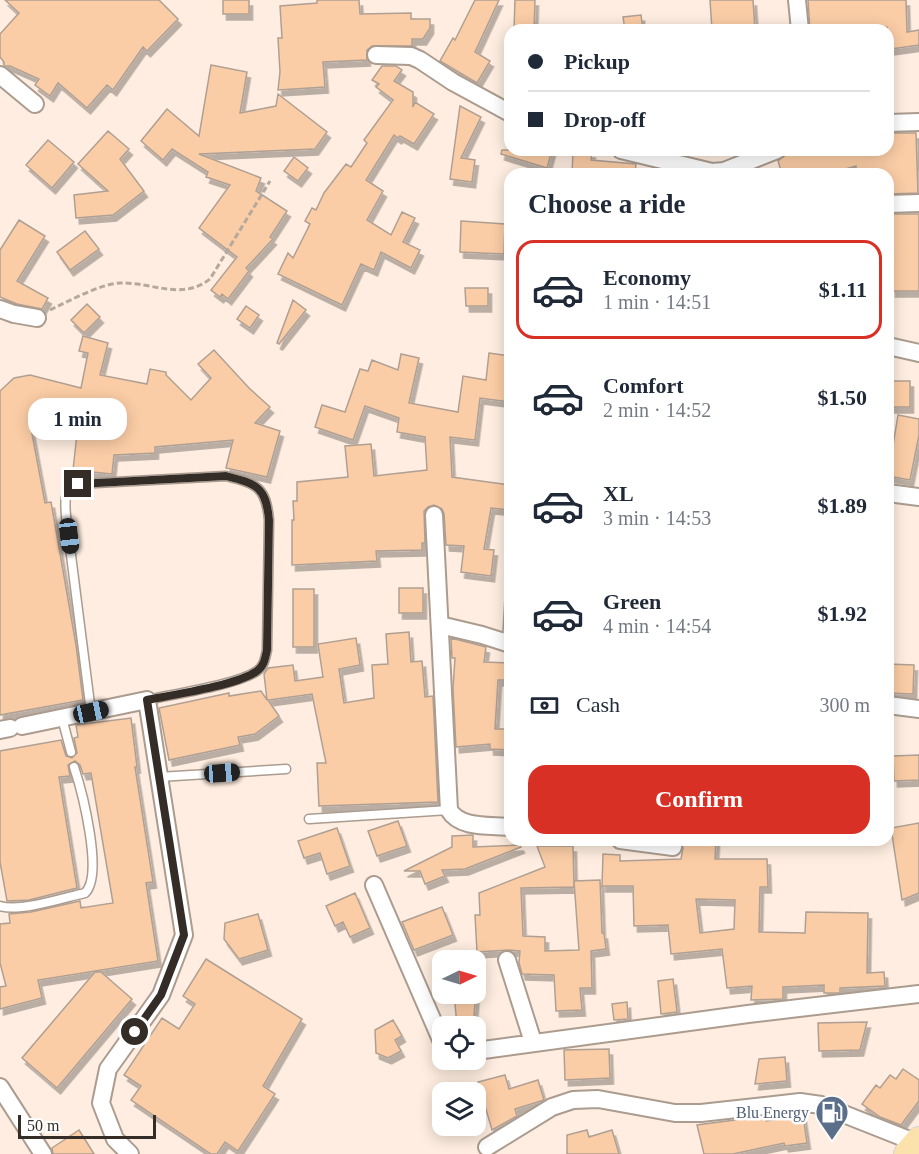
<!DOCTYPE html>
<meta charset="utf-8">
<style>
body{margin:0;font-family:Georgia,serif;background:#f6f6f7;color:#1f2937;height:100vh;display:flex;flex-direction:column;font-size:22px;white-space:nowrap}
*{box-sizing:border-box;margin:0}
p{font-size:20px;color:#747a83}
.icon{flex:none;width:33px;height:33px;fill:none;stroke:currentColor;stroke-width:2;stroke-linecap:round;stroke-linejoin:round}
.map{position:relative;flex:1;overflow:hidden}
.side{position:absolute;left:504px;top:168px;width:390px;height:678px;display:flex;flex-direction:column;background:#fff;border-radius:18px;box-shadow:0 3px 15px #0003}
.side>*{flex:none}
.hud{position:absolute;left:504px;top:24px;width:390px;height:132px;border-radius:18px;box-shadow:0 3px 15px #0003;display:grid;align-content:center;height:132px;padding:0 24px;background:#fff}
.needle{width:39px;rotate:85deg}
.tools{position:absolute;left:432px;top:950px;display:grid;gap:12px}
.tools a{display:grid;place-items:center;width:54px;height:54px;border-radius:12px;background:#fff;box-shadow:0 3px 15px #0003;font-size:30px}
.scale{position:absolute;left:18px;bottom:15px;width:138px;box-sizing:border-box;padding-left:6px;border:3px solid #332c27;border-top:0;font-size:16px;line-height:21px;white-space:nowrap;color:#332c27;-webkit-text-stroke:4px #fefefe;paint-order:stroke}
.end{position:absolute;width:27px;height:27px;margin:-14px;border:8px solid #332c27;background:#fff;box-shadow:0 0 0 3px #fff}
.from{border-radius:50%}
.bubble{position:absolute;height:42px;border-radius:18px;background:#fff;box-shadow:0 3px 15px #0003;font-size:20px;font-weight:800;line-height:42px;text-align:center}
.car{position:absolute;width:18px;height:36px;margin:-18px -9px;border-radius:8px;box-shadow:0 0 4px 2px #0007;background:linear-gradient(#222 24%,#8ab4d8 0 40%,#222 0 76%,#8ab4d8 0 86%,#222 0)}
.hud b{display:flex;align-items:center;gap:21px;height:57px;font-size:22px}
.hud b+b{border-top:2px solid #e0e1e3}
.hud i{width:15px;height:15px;background:#1f2937}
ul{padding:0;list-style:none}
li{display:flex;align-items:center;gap:18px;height:99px;margin:0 12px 9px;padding:0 12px;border:3px solid transparent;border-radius:18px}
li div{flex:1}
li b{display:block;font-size:22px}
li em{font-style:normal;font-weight:800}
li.current{border-color:#d93025}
li>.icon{width:54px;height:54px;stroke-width:1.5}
h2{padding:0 24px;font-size:27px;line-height:72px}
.pay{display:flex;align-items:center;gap:15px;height:66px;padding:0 24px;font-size:22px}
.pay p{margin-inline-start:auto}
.primary-button{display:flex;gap:12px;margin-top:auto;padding:12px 24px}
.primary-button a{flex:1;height:69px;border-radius:18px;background:#d93025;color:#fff;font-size:24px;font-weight:800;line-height:69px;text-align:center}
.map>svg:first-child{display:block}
.building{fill:#fbcda6;stroke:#b0a093;stroke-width:1.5;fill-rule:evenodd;filter:url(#shadow)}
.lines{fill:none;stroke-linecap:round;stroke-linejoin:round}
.service-casing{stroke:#ab9c8f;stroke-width:11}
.minor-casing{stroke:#ab9c8f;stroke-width:20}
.primary-casing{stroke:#d6d5d4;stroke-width:28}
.path{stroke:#b5a89d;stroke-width:3;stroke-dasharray:6 3;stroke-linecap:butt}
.service{stroke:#fff;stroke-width:8}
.minor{stroke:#fff;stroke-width:16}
.primary{stroke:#fbe2ad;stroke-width:26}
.route{stroke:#332c27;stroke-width:8}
.labels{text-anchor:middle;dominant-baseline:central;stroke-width:5;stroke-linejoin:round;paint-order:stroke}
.service-label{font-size:16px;fill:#4e5e75;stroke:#fefefe;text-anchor:end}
</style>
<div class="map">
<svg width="919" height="1154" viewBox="0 0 919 1154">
<defs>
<filter id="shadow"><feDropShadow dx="3.5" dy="6" stdDeviation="0" flood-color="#0004"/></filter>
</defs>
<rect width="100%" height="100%" fill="#feede0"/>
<!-- building -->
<path class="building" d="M5 0H159L178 19 147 51 143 47 113 90 107 85 87 108 58 83 50 96 35 85 39 79 10 66H4V62L0 57V34L19 13Z
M223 0H249V14H223Z
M317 0H359L360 14 411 13V19H430V28L423 39H412V46H372L367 50V60L323 62 325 87 278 90 280 72 278 38H282L280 6 317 3Z
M475 0H499L475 52 490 61 477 83 440 61 453 38 455 40Z
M515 0H535L534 30H514Z
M710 0H753L755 30H712Z
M808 0H906L907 32 919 30V45L891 49 887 27 862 30H810Z
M641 15 643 30H625L623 17Z
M211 65 247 72 240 113 276 106 278 94 327 132 315 149 199 154 261 178 256 191 287 211 270 237 273 239 246 268 249 271 228 299 222 294 220 297 211 290 237 257 199 228 230 185 206 177 208 172 172 149 163 160 141 141 167 109 199 136Z
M382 66H396L402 70 394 81 413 92V107L415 102 434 114 414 144 400 136 398 138 394 135 366 180 383 191 367 220 391 235 402 212 415 218 403 242 420 250 411 268 381 252 374 270 361 264 342 305 278 274 288 253 293 258 310 224 305 221 312 208 316 210 324 193 346 164 351 167 367 143 364 140 393 100 376 87 379 84 372 80Z
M460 106 481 117 461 158 475 160 472 182 450 179Z
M108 131 129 149 120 159 144 191 113 215 76 218 74 195 108 191 78 164Z
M888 133H916L918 193 888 194V174H856V166L827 174H782L778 161 787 154 800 150H888Z
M48 140 74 162 52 188 26 165Z
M502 150H552L547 168 501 154Z
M573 151 592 152 591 160 636 164 635 174H572Z
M294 157 308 168 298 181 284 171Z
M888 214H919V291H892L891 256H888Z
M19 220 45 236 17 281 48 298 42 309 17 304 0 297V250Z
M461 221 505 224 504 254 460 252Z
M85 231 99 249 70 270 57 252Z
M465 288H488V306H466Z
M293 300 306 310 279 344 277 343Z
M87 304 100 317 84 333 71 320Z
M246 306 259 315 250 328 237 319Z
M83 336 108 343 100 375 147 384 150 369 166 372V375L191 400 211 378 198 364 214 350 249 388 270 407 255 423 280 431 267 477 226 468 233 440 155 447V453L114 455 112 474 73 470 78 425 29 418 45 503 51 502 76 645 83 700 0 715V391L14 378 30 375 81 388 88 353 79 351Z
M489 353 510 356V402L480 398 475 440 450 437 452 477 510 485V510L491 508 484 549 494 550 491 576 461 572 464 546 446 545 444 514 442 509 434 505 428 507 424 511 425 543H422V550L376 551 377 561 292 565V520H294L293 501H297V482L348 477 345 446 371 444 374 476 427 470 425 437 397 432 399 418 365 406 353 440 315 427 322 405 345 412 360 369 368 371 372 360 398 370 401 354 419 358 409 403 458 412 463 376 486 380Z
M888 381H910V407H888Z
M898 415 919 419V435L910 480 888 476Z
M399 588H423V613H399Z
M293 589H314V647H293Z
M409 632 411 662 422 661 425 697 433 696 438 802 319 806 317 763H326L312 694 268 700 279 716 255 734 238 737 240 745 169 760 159 708 229 693V696L261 691 267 700 264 674 268 668 293 665 295 681 323 677 318 644 356 638 360 665 339 669 344 703 374 698 372 665 388 664 386 634Z
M451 638 486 647 484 662 510 663V680H498L495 729H510V750L490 749V744L456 747 453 689 455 658H452Z
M888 664 914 665 913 694 888 693Z
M131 718 137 767H135L153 882 146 883 158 961 38 980 42 998 0 1009V987L6 986 0 963V924L10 923 9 914 31 912 80 901 81 908 113 903 91 773 83 774 80 765 75 761 68 765 70 776 59 777 77 888 29 900 7 901 0 862V751L61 740 66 756 72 758 77 753 74 738 78 737 76 725Z
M919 755V780L894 781 893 756Z
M398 821 407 846 377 856 368 831Z
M919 823V893L902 900 891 828Z
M337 828 350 866 327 874 320 853 304 858 298 841Z
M473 835V847L520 845 521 847 465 869 442 870 445 876 425 884 420 871H404L452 847V836Z
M681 840H716L715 859H767L768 887H760L759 932 805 933 806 912 868 913 867 973 884 972 885 986 840 988V993H824V985L783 987V999L751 1000 752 986 727 988 722 949 671 954 668 925 634 926 633 886H602L603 854 620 855V861L681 859 683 848ZM696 899 735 900 734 929 700 933Z
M537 846H573L574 887 521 888 523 936 545 937V951L579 950 574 881 600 880 602 933H604L606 949 591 951 592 988H580L582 1010 556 1011 554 975 522 974 519 963 520 951 509 950 477 952 475 915H480L479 893 545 867Z
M355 893 370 928 350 937 343 922 335 926 326 906Z
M442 907 453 935 414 950 402 922Z
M258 914 268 950 239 959 224 939 225 923Z
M206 959 302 1019 263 1086 275 1094 238 1151 225 1142 217 1154H211L131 1100 141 1086 124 1075 162 1018 179 1029 195 1004 183 996Z
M95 972H101L132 999 57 1088 22 1058Z
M673 979 677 1012 661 1014 658 981Z
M454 993H476L474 1015 477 1026H457Z
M627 1002 628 1019 614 1020 612 1004Z
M393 1020 402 1036 395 1040 401 1051 388 1058 376 1053 375 1030Z
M867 1022 860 1050 819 1051 818 1023Z
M609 1049 610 1078 565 1080 564 1050Z
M785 1057 787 1081 755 1084 759 1059Z
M903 1069 919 1080V1101L901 1125 880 1117 862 1104 876 1085 880 1088 890 1075 896 1079Z
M505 1075 509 1089 538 1080 544 1100 515 1109 517 1116 492 1130 478 1082Z
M765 1116 766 1121 803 1116 807 1143 785 1146 784 1143 733 1154H704L697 1125Z
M79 1130 94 1154H53L52 1148Z
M587 1130 589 1137 612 1130 619 1154H567V1135Z"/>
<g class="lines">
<defs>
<path id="service" d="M507 644 510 592
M91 712 66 516C65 500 63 493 78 484L226 476C257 484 266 487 269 520L267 650C265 659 264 666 257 671 237 685 173 694 147 700
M62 718 71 752
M159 777 286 769
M309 819 449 810
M0 906C21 912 63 898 85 893 104 875 82 791 74 767"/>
<path id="minor" d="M797 0 800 30
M376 55 411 56 420 60 453 82 510 113
M0 75 35 104
M888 123 919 122
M621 150 712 172 724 171 777 150
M888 204 919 203
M0 309 14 314 37 318
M888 346 919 353
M888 493 919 497
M434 515 449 810C460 829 490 825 510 827
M440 625 482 635 510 644
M888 705 919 709
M22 726 147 700 184 935 161 995 108 1069 101 1103 115 1139 130 1154
M0 730 10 728
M620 840 673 847
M374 885 442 1042
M507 960 533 1042
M476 1051 748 1014 919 994
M0 1087 43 1154
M487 1147 552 1107 573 1100 598 1099 675 1113H701L800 1102 821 1105 917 1143"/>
<path id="primary" d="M907 1154 919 1140"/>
</defs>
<!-- service casing -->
<use href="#service" class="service-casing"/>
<!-- minor casing -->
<use href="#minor" class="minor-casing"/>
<!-- primary casing -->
<use href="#primary" class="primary-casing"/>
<!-- path -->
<path class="path" d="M50 310C69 301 100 284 120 283 152 282 182 301 210 279L270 181"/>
<!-- service -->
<use href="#service" class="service"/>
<!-- minor -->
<use href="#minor" class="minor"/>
<!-- primary -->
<use href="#primary" class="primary"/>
</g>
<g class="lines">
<!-- route -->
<path class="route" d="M78 484 226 476C257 484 266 487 269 520L267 650C265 659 264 666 257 671 238 685 173 695 147 700L184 935 161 995 135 1032"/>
</g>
<!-- icons -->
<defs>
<symbol id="fuel-pin" viewBox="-11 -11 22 30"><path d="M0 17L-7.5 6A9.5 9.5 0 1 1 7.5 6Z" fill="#5c6f8a" stroke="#fefefe"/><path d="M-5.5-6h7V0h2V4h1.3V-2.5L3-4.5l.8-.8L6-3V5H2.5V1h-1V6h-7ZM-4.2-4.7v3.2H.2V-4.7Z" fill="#fff"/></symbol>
</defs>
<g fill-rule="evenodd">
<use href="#fuel-pin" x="813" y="1093" width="38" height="52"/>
</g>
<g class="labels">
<!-- service labels -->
<g class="service-label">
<text x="809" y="1112">Blu Energy</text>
</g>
</g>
</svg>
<div class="tools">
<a><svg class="needle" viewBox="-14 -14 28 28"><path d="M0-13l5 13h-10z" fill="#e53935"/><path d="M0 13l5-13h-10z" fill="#747a83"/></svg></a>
<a><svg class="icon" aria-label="locate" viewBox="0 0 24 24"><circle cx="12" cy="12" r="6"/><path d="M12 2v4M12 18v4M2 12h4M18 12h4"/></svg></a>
<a><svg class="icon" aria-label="layers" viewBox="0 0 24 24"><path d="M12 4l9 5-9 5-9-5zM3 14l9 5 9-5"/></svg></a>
</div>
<div class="scale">50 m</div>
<i class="end from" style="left:135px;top:1032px"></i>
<i class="end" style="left:78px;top:484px"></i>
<div class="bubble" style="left:28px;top:398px;width:99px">1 min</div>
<i class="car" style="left:69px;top:536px;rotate:173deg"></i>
<i class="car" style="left:91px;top:712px;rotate:78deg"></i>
<i class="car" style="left:222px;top:773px;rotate:86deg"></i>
<div class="hud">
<b><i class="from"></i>Pickup</b>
<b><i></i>Drop-off</b>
</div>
<section class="side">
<h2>Choose a ride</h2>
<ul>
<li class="current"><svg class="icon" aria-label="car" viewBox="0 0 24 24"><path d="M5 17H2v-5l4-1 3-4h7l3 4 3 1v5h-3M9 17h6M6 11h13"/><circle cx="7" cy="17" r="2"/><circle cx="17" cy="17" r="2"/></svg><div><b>Economy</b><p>1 min · 14:51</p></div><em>$1.11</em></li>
<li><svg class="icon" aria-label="car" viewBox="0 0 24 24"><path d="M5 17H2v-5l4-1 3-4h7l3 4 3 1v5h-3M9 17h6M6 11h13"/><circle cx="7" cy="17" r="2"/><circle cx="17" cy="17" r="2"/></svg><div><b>Comfort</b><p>2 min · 14:52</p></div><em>$1.50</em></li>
<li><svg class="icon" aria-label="car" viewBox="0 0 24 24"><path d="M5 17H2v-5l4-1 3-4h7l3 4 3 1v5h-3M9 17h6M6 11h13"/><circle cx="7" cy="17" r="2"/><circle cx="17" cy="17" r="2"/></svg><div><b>XL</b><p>3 min · 14:53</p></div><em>$1.89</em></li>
<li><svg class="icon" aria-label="car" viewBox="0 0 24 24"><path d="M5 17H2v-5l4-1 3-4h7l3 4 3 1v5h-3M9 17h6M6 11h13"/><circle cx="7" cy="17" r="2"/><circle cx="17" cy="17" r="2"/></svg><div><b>Green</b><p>4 min · 14:54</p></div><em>$1.92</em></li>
</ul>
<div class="pay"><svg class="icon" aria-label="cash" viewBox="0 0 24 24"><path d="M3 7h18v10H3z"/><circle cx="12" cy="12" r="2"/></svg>Cash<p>300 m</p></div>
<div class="primary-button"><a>Confirm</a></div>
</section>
</div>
